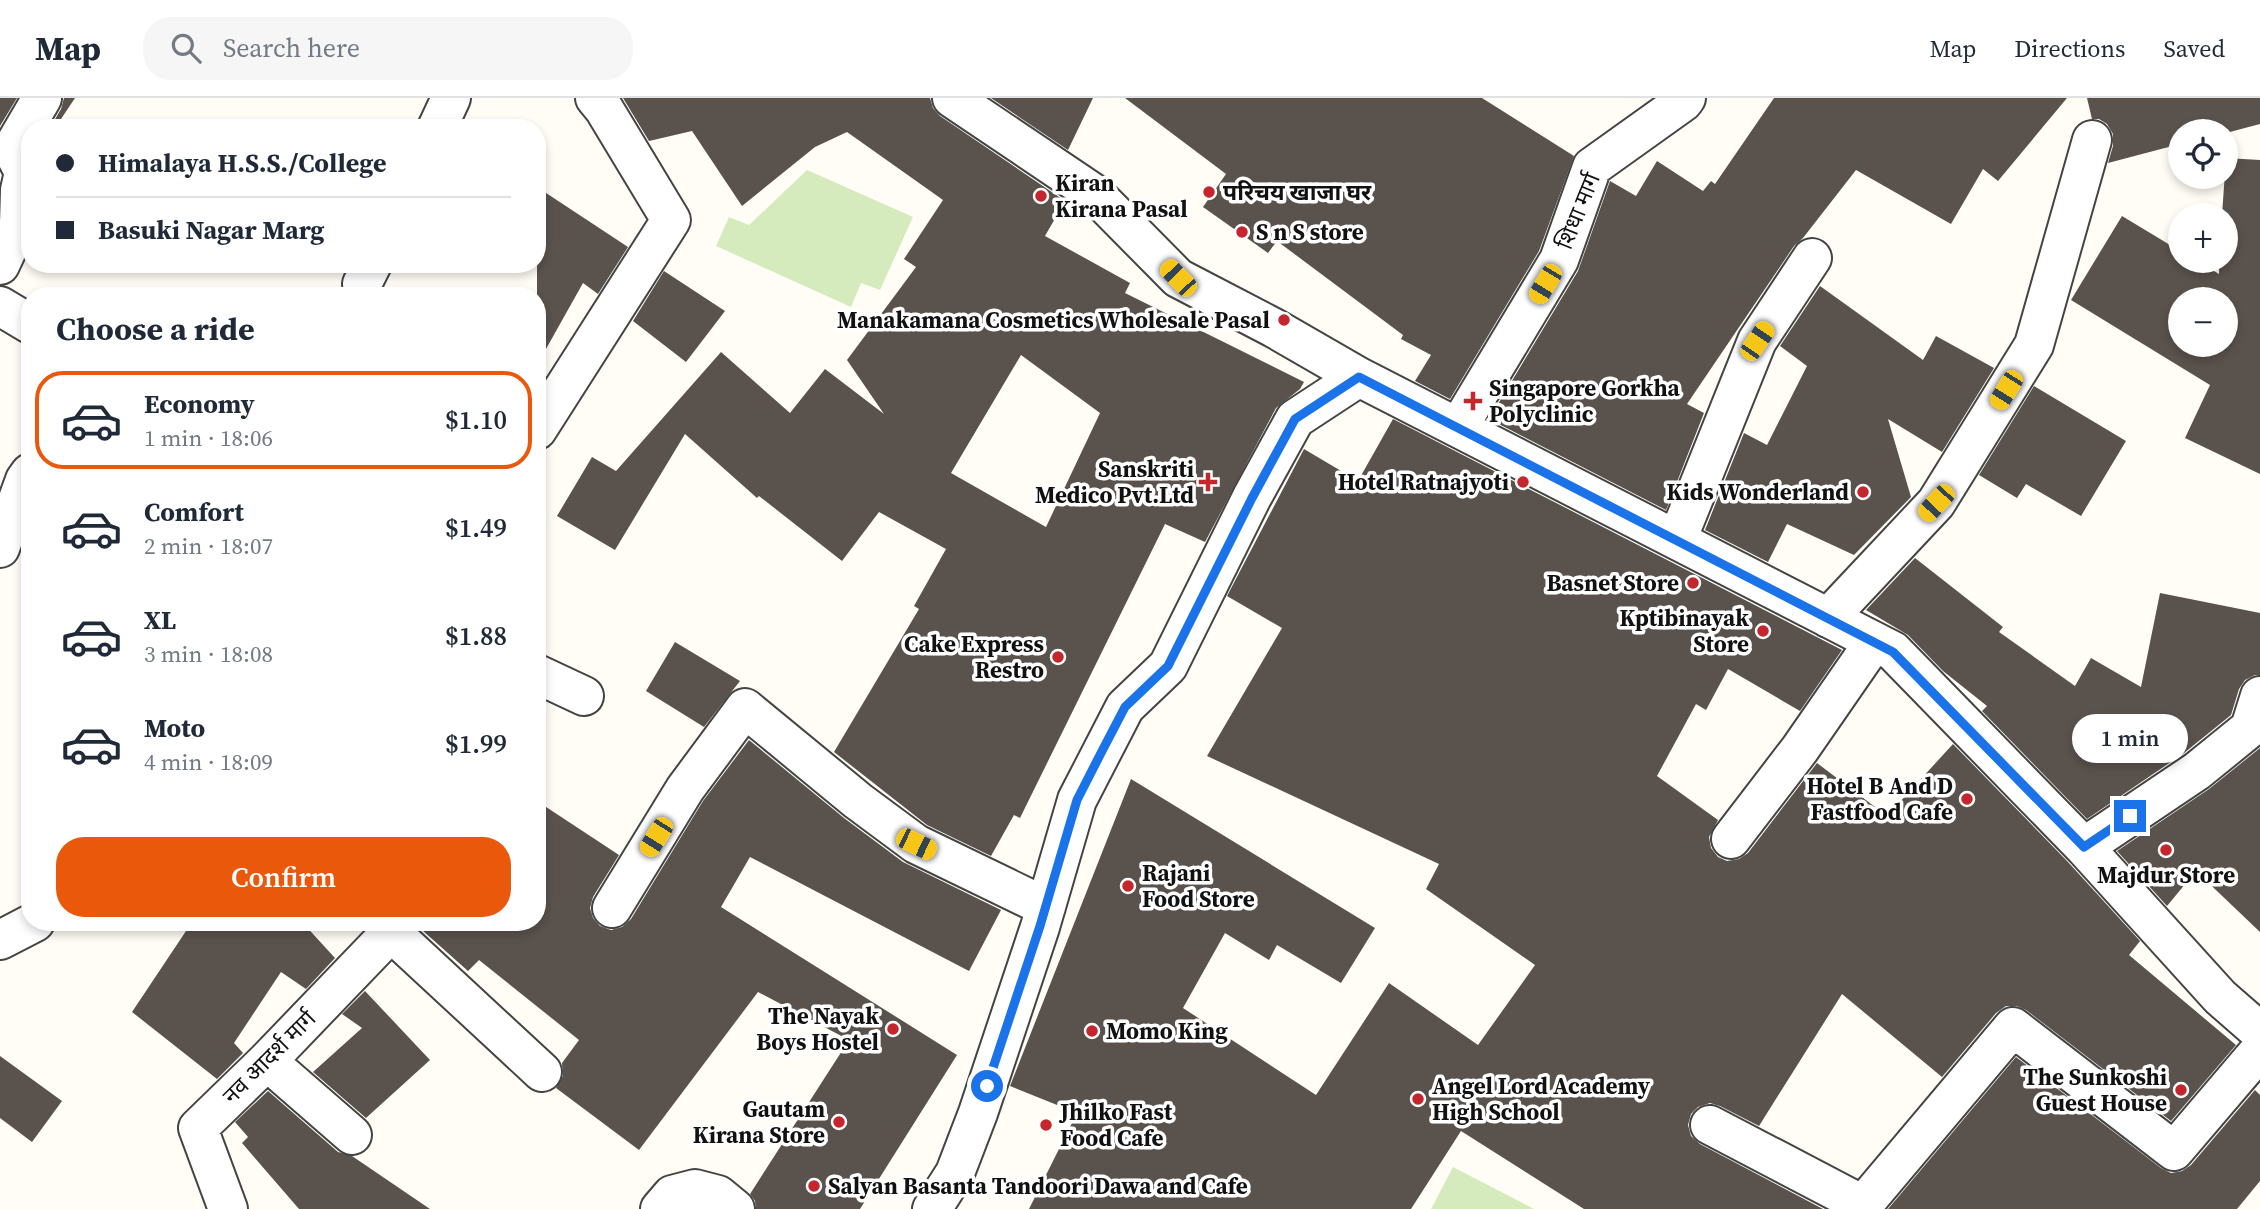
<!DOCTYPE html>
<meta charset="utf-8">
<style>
body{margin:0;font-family:"Source Serif 4","Noto Sans Devanagari",serif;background:#f6f6f7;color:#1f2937;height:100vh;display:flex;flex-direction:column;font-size:26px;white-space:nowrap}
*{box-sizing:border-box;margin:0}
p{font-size:23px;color:#747a83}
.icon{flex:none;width:38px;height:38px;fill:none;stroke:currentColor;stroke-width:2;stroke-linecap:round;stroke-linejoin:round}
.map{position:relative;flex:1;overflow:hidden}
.drawer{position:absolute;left:21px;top:189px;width:525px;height:644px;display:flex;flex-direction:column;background:#fff;border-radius:28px;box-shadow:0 4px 10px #0003}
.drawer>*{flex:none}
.hud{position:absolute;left:21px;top:21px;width:525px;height:154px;border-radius:28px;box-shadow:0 4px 10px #0003;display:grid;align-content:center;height:154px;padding:0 35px;background:#fff}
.fabs{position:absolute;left:2168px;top:21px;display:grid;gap:14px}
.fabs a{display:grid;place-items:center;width:70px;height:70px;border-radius:50%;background:#fff;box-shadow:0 4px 10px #0003;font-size:35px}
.end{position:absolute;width:32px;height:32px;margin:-16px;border:9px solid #1a73e8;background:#fff;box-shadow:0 0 0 4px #fff}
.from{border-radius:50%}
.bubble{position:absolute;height:49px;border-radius:24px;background:#fff;box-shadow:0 4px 10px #0003;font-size:23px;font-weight:600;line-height:49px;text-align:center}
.car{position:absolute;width:21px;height:42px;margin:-21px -10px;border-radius:9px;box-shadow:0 0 5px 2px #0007;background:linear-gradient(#f5c518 24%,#345 0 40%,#f5c518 0 76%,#345 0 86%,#f5c518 0)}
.hud b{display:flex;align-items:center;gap:24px;height:66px;font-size:26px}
.hud b+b{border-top:2px solid #e0e1e3}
.hud i{width:18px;height:18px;background:#1f2937}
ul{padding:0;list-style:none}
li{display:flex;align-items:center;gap:21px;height:98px;margin:0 14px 10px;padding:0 21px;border:4px solid transparent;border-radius:28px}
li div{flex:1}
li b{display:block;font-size:26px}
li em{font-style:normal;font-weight:600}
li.current{border-color:#ea580c}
li>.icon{width:63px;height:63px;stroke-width:1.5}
h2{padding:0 35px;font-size:32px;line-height:84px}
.action{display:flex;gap:14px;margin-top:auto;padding:14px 35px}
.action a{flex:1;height:80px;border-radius:28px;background:#ea580c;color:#fff;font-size:28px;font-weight:600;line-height:80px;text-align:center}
header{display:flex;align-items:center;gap:42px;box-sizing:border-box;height:98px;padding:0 35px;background:#fff;border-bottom:2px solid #e0e1e3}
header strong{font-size:33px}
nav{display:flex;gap:38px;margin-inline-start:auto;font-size:24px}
.search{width:490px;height:63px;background:#f6f6f7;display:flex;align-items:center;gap:18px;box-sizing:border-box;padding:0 24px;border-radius:28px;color:#747a83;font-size:26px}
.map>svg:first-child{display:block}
.green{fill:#d5ebbd}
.building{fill:#5a524d;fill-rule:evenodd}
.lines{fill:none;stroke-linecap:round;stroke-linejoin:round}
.minor-casing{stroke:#444;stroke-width:42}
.minor{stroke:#fff;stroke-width:38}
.route{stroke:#1a73e8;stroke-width:9}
.poi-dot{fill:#c4262e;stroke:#fff;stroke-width:2.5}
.labels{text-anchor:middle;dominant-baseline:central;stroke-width:7;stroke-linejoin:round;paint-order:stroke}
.poi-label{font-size:23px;font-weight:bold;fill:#111;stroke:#fff;text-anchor:end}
.street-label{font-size:23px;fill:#111;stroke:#fff}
</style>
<header>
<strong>Map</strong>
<div class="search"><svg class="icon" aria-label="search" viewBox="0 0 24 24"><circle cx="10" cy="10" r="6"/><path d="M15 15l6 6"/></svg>Search here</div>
<nav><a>Map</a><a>Directions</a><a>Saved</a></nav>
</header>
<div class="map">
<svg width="2260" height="1111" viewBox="0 0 2260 1111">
<rect width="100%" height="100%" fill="#fffdf5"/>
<!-- green -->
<path class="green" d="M807 72 913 119 880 192 861 185 851 209 716 148 729 119 749 127Z
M1453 1069 1534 1111H1431Z"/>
<!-- building -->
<path class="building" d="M0 0H17L0 28Z
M64 0H75L55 30H50L61 11Z
M623 0H930L933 10 940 18 1065 103 1045 138 1130 185 1125 195 1304 284 1300 291 1276 310 1205 444 1165 426 1020 720 1014 717 991 758 927 727 834 654 919 511 914 508 946 451 879 414 842 463 759 398 757 400 685 336 615 452 557 418 592 359 616 373 721 254 790 315 825 271 884 316 847 262 916 169 904 161 943 102 847 34 815 49 742 108 692 33 649 43ZM1021 257 1100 315 1046 429 951 375Z
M991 0H1093L1068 52Z
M1125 0H1482L1574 58 1539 153 1450 301 1415 283 1431 257 1401 241 1403 237 1277 143 1268 155 1203 109 1226 76Z
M1774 0H2067L1998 83 1983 71 1951 126 1856 72 1803 140 1794 148 1687 306 1704 315 1666 412 1489 321 1578 173 1610 83 1636 98 1657 63 1703 93 1711 83 1715 86Z
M2087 0H2260V26L2226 35 2180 33V46L2108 65 2113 48V36L2107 26 2099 21H2092Z
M2226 60 2260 62V376L2185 340 2210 287 2071 202 2122 118 2180 153V163H2197L2219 176V163H2226V117H2222ZM2180 201H2226V247H2180Z
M537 89 628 149 598 196 583 185 537 267Z
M664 173 725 213 686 264 633 223Z
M1820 188 1923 262 1936 238 1994 270 1942 354 1888 321 1911 399 1854 457 1787 426 1768 464 1705 432 1744 335 1767 347 1807 268 1780 248Z
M2034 288 2126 343 2081 418 2026 386 2017 400 1979 377Z
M1393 321 1842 552 1800 613 1728 571 1706 612 1696 606 1657 678 1718 722 1709 739 1711 750 1718 759 1727 763 1739 761 1748 755 1817 665 1887 718 1953 646 2068 764 2140 843 2129 857 2236 947 2171 1023 2026 912 2017 908H2006L1996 915 1942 979 1842 896 1759 1028 1720 1008 1710 1005 1698 1009 1691 1016 1688 1027 1691 1038 1700 1046 1823 1111H1584L1461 1033 1411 1111H1029L1077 1015 1010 988 1131 681 1375 830 1341 885 1277 847 1269 862 1225 835 1183 910 1316 997 1389 885 1478 947 1535 867 1426 791 1439 766 1207 658 1282 530 1227 498 1304 351 1358 383Z
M1915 460 2003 529 1999 534 2075 588 2091 560 2141 589 2160 495 2260 515V577H2255L2245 582 2239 591 2231 617 2184 655 2087 721 1982 613 1987 608 1943 573 1908 537 1866 512Z
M675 544 740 583 704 629 646 593Z
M749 642 844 720 903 764 1001 812 969 873 750 759 721 809 957 957 860 1111H756L755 1103 750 1096 849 942 758 894 639 1052 556 990 563 978 562 965 579 942 479 862 468 873 413 824H537V703L619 757 593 799 590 810 593 820 600 828 611 832 622 829 631 821 703 703Z
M2260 650V834L2196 773 2167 808 2117 753 2209 691Z
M192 824H302L335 860 306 891 281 874 234 945 243 955 217 981 132 914Z
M365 893 430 962 366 1020 313 974 362 930 342 916Z
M0 958 62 1003 32 1044 0 1020Z
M2016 959 2161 1070 2171 1075 2182 1073 2191 1067 2255 992 2260 997V1083L2237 1111H1888Z
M268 993 338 1054 352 1058 430 1111H299L242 1045 248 1039 235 1024Z"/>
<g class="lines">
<defs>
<path id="minor" d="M952 0 1096 97 1178 180 1274 230 1359 279 1893 553 2084 749 2220 899 2260 934
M437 30 451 0
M0 167 19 126 20 92 24 74 12 51 42 0
M362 186 372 166
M0 208 30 226
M1459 328 1559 162 1592 69 1683 4 1686 0
M537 332 671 122 604 11 595 0
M1677 442 1757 243 1812 160
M0 450 25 382 30 375
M1828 520 1936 405 2034 247 2092 42
M537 576 584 598
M1731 741 1800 651 1874 544
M2084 749 2197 673 2250 630 2260 598
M612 810 685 691 745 610 858 703 916 746 1046 809
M391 834 542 974
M0 842 35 824
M267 963 352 1037
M1710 1027 1863 1107 2013 929 2174 1053 2260 952
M228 1111 198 1030 267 963 391 834 383 824
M660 1111 672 1097 695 1091 718 1097 735 1111
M932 1111 955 1075 978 1015 1040 829 1077 702 1125 609 1168 568 1252 399 1295 321 1359 279"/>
</defs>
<!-- minor casing -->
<use href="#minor" class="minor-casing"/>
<!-- minor -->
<use href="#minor" class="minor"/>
</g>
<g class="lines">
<!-- route -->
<path class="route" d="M987 988 1040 828 1077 702 1101 655 1125 609 1168 568 1252 400 1295 321 1359 279 1893 554 2084 749 2130 718"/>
</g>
<!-- markers -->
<g class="poi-dot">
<circle cx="1209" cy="94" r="7"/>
<circle cx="1041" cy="98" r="7"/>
<circle cx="1242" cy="134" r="7"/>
<circle cx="1284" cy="222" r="7"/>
<path d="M1469.5 292.5h7v7h7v7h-7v7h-7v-7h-7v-7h7z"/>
<path d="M1204.5 373.5h7v7h7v7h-7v7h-7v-7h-7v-7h7z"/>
<circle cx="1523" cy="384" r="7"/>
<circle cx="1863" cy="394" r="7"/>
<circle cx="1693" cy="485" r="7"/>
<circle cx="1763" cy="533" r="7"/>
<circle cx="1058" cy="559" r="7"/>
<circle cx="1967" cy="701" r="7"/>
<circle cx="2166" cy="752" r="7"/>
<circle cx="1128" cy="788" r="7"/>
<circle cx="893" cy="931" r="7"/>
<circle cx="1092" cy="933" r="7"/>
<circle cx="2181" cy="992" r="7"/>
<circle cx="1418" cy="1001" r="7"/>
<circle cx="839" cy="1024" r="7"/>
<circle cx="1046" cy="1027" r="7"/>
<circle cx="814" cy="1088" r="7"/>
</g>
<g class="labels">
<!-- poi labels -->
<g class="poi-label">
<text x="1055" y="85" text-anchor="start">Kiran<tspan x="1055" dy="26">Kirana Pasal</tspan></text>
<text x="1223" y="94" text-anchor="start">परिचय खाजा घर</text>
<text x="1256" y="134" text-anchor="start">S n S store</text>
<text x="1270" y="222">Manakamana Cosmetics Wholesale Pasal</text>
<text x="1489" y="290" text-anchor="start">Singapore Gorkha<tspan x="1489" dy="26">Polyclinic</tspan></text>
<text x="1194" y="371">Sanskriti<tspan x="1194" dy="26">Medico Pvt.Ltd</tspan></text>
<text x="1509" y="384">Hotel Ratnajyoti</text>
<text x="1849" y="394">Kids Wonderland</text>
<text x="1679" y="485">Basnet Store</text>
<text x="1749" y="520">Kptibinayak<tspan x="1749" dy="26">Store</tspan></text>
<text x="1044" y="546">Cake Express<tspan x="1044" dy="26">Restro</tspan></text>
<text x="1953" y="688">Hotel B And D<tspan x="1953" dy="26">Fastfood Cafe</tspan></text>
<text x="1142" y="775" text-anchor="start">Rajani<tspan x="1142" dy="26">Food Store</tspan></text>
<text x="2166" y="777" text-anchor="middle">Majdur Store</text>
<text x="879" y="918">The Nayak<tspan x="879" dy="26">Boys Hostel</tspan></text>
<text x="1106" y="933" text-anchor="start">Momo King</text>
<text x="2167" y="979">The Sunkoshi<tspan x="2167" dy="26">Guest House</tspan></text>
<text x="1432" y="988" text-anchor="start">Angel Lord Academy<tspan x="1432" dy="26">High School</tspan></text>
<text x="825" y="1011">Gautam<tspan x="825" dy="26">Kirana Store</tspan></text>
<text x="1060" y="1014" text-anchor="start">Jhilko Fast<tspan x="1060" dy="26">Food Cafe</tspan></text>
<text x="828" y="1088" text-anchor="start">Salyan Basanta Tandoori Dawa and Cafe</text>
</g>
<!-- street labels -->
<g class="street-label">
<text transform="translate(1578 113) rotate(-68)">शिधा मार्ग</text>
<text transform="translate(269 959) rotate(-45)">नव आदर्श मार्ग</text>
</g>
</g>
</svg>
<div class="fabs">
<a><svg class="icon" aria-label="locate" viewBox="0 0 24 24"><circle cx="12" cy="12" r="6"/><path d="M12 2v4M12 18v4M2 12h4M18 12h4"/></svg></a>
<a>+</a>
<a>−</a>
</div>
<i class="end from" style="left:987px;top:988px"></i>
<i class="end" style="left:2130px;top:718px"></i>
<div class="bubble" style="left:2072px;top:616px;width:116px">1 min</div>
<i class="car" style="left:1178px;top:180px;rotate:316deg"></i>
<i class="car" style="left:1545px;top:186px;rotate:211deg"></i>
<i class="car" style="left:1757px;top:243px;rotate:34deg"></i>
<i class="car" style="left:2006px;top:292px;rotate:212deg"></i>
<i class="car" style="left:1936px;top:405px;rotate:223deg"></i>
<i class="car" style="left:656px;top:739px;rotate:212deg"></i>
<i class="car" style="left:916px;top:746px;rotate:116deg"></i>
<div class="hud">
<b><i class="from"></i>Himalaya H.S.S./College</b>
<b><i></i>Basuki Nagar Marg</b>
</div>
<section class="drawer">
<h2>Choose a ride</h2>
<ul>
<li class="current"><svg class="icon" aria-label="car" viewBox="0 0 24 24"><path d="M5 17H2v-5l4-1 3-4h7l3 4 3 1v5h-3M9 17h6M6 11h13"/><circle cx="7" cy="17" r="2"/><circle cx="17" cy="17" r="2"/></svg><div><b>Economy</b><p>1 min · 18:06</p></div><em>$1.10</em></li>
<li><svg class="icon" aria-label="car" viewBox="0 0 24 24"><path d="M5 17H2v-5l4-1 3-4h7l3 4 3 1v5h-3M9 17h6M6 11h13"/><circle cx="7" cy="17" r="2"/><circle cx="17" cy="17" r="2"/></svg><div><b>Comfort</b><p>2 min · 18:07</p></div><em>$1.49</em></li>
<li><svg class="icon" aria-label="car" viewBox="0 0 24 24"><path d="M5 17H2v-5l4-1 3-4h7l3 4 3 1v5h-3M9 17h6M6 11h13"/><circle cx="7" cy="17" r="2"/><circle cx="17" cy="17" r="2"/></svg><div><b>XL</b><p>3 min · 18:08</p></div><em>$1.88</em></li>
<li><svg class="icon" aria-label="car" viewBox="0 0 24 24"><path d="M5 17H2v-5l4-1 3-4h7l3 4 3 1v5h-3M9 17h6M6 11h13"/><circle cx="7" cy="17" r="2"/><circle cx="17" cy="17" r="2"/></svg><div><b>Moto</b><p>4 min · 18:09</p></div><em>$1.99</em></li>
</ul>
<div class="action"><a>Confirm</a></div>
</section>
</div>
